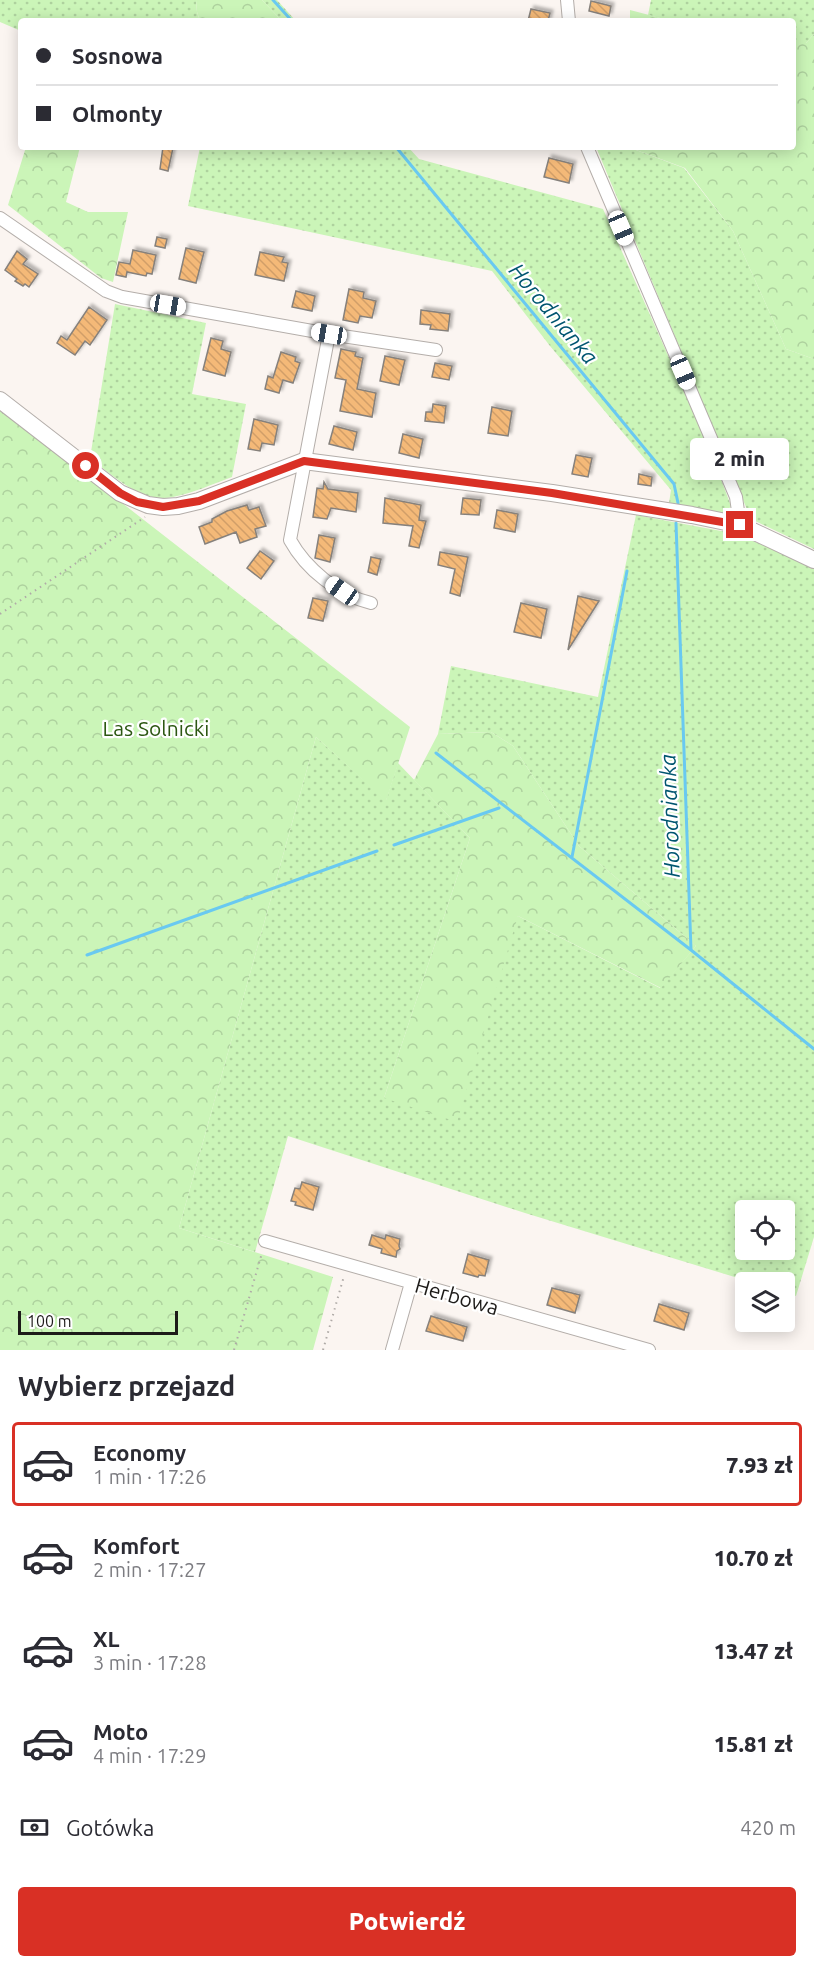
<!DOCTYPE html>
<html lang="pl">
<meta charset="utf-8">
<style>
body{margin:0;font-family:Ubuntu,sans-serif;background:#f2f2f3;color:#2b2b33;height:100vh;display:flex;flex-direction:column;font-size:22px;white-space:nowrap}
*{box-sizing:border-box;margin:0}
p{font-size:20px;color:#7c7c81}
.icon{flex:none;width:33px;height:33px;fill:none;stroke:currentColor;stroke-width:2;stroke-linecap:round;stroke-linejoin:round}
.map{position:relative;height:1350px;overflow:hidden}
.details{display:flex;flex-direction:column;background:#fff;flex:1}
.details>*{flex:none}
.top-card{position:absolute;left:18px;top:18px;width:778px;height:132px;border-radius:6px;box-shadow:0 3px 15px #0003;display:grid;align-content:center;height:132px;padding:0 18px;background:#fff}
.buttons{position:absolute;left:735px;top:1200px;display:grid;gap:12px}
.buttons a{display:grid;place-items:center;width:60px;height:60px;border-radius:6px;background:#fff;box-shadow:0 3px 15px #0003;font-size:30px}
.scale{position:absolute;left:18px;bottom:15px;width:160px;box-sizing:border-box;padding-left:6px;border:3px solid #1d1b19;border-top:0;font-size:16px;line-height:21px;white-space:nowrap;color:#1d1b19;-webkit-text-stroke:4px #fff;paint-order:stroke}
.end{position:absolute;width:27px;height:27px;margin:-14px;border:8px solid #d93025;background:#fff;box-shadow:0 0 0 3px #fff}
.from{border-radius:50%}
.bubble{position:absolute;height:42px;border-radius:6px;background:#fff;box-shadow:0 3px 15px #0003;font-size:20px;font-weight:800;line-height:42px;text-align:center}
.car{position:absolute;width:18px;height:36px;margin:-18px -9px;border-radius:8px;box-shadow:0 0 4px 2px #0007;background:linear-gradient(#fff 24%,#345 0 40%,#fff 0 76%,#345 0 86%,#fff 0)}
.top-card b{display:flex;align-items:center;gap:21px;height:57px;font-size:22px}
.top-card b+b{border-top:2px solid #e1e1e2}
.top-card i{width:15px;height:15px;background:#2b2b33}
ul{padding:0;list-style:none}
li{display:flex;align-items:center;gap:18px;height:84px;margin:0 12px 9px;padding:0 6px;border:3px solid transparent;border-radius:6px}
li div{flex:1}
li b{display:block;font-size:22px}
li em{font-style:normal;font-weight:800}
li.current{border-color:#d93025}
li>.icon{width:54px;height:54px;stroke-width:1.5}
h2{padding:0 18px;font-size:27px;line-height:72px}
.pay{display:flex;align-items:center;gap:15px;height:66px;padding:0 18px;font-size:22px}
.pay p{margin-inline-start:auto}
.action{display:flex;gap:12px;margin-top:auto;padding:12px 18px}
.action a{flex:1;height:69px;border-radius:6px;background:#d93025;color:#fff;font-size:24px;font-weight:800;line-height:69px;text-align:center}
.map>svg:first-child{display:block}
.grass{fill:url(#grass-dots);fill-rule:evenodd}
.forest{fill:url(#forest-crowns)}
.lines{fill:none;stroke-linecap:round;stroke-linejoin:round}
.stream{stroke:#69c9f1;stroke-width:3}
.building{fill:url(#building-back-hatch);stroke:#86817c;stroke-width:1.5;filter:url(#shadow)}
.street-casing{stroke:#b4aeaa;stroke-width:14}
.secondary-casing{stroke:#b4aeaa;stroke-width:18}
.path{stroke:#afaaa7;stroke-width:2;stroke-dasharray:1.5 4.5;stroke-linecap:butt}
.street{stroke:#fff;stroke-width:12}
.secondary{stroke:#fff;stroke-width:16}
.route{stroke:#d93025;stroke-width:8}
.labels{text-anchor:middle;dominant-baseline:central;stroke-width:4.5;stroke-linejoin:round;paint-order:stroke}
.park-label{font-size:21px;fill:#2c5712;stroke:#fff}
.street-label{font-size:21px;fill:#1d1b19;stroke:#fff}
.water-label{font-size:22px;font-style:italic;fill:#005670;stroke:#fff}
</style>
<div class="map">
<svg width="814" height="1350" viewBox="0 0 814 1350">
<defs>
<pattern id="grass-dots" width="8" height="8" patternUnits="userSpaceOnUse" patternTransform="scale(1.5)"><rect width="8" height="8" fill="#cbf5b8"/><path d="M2 2h.1M6 6h.1" fill="none" stroke="#aed19e" stroke-width="1.8" stroke-linecap="round"/></pattern>
<pattern id="forest-crowns" width="20" height="18" patternUnits="userSpaceOnUse" patternTransform="scale(1.5)"><rect width="20" height="18" fill="#cbf5b8"/><path d="M2 6a3 3 0 1 1 6 0M12 15a3 3 0 1 1 6 0" fill="none" stroke="#aed19e"/></pattern>
<pattern id="building-back-hatch" width="6" height="6" patternUnits="userSpaceOnUse" patternTransform="scale(1.5)"><rect width="6" height="6" fill="#f4b978"/><path d="M-1 5l2 2M0 0l6 6M5-1l2 2" fill="none" stroke="#d19e67"/></pattern>
<filter id="shadow"><feDropShadow dx="3" dy="-3" stdDeviation="1.5" flood-color="#0004"/></filter>
</defs>
<rect width="100%" height="100%" fill="#fbf5f1"/>
<!-- grass -->
<path class="grass" d="M0 0H196L197 12 200 21H21V31L0 22Z
M262 0H277L296 21H282Z
M651 0H814V34L806 43H794V21H672L648 15Z
M200 147H408L419 159 603 209 711 452 731 506 724 515 669 503 671 490 550 346 492 271 188 206Z
M596 147H628L684 168 733 231 786 349 814 359V549L751 519Z
M115 304 206 323 192 394 246 404 232 477C213 484 193 493 173 497 142 504 112 475 90 458Z
M636 515 732 533 766 546 814 569V1237L796 1296 785 1293 784 1282H751L525 1213 288 1136 255 1252 179 1228 316 737 386 800 398 763 470 838 384 1098 518 916 660 988 696 946 579 846 513 746 491 732 438 734 451 666 598 697ZM746 1210H784V1250H746Z"/>
<!-- forest -->
<path class="forest" d="M196 0H262L282 21H200L197 12Z
M630 10 672 21H630Z
M814 34V359L786 349 733 231 685 168 628 147H794V43H806Z
M26 147H80L66 202 88 212H128L113 282 101 278 8 205Z
M0 408 410 727 386 801 316 737 179 1228 333 1277 313 1350H0Z
M491 732 513 746 579 846 696 946 661 988 518 916 457 1122 384 1098 470 838 414 780 438 734Z"/>
<g class="lines">
<!-- stream -->
<path class="stream" d="M273 0 292 21
M396 147 674 484 678 503
M676 523 691 950 814 1049
M436 753 691 950
M394 845 499 808
M572 857 627 571
M87 955 377 851"/>
</g>
<!-- building -->
<path class="building" d="M591 1 611 6 609 16 589 11Z
M531 9 550 13 548 21H528Z
M163 147 173 148 168 171 160 169Z
M549 158 573 164 569 183 544 177Z
M157 237 167 239 165 248 155 246Z
M186 248 204 252 196 283 179 279Z
M133 250 156 255 152 274 147 273 146 276 127 272 126 277 116 275 119 262 130 264Z
M17 251 27 259 23 264 38 274 29 287 25 284 23 286 15 281 17 279 5 270Z
M260 252 284 257 282 262 288 263 284 281 255 275Z
M349 289 364 292 363 298 376 301 372 318 360 316 358 323 343 320Z
M296 291 315 296 312 311 292 307Z
M89 307 107 320 90 345 85 341 75 355 57 343 61 336 67 340Z
M421 310 450 314 448 331 430 329 431 325 420 324Z
M211 338 223 341 221 349 231 352 225 376 203 370Z
M341 349 356 352 355 356 363 358 357 389 376 393 372 417 340 411 346 380 335 378Z
M281 352 296 357 295 361 300 363 293 383 283 380 279 393 265 389 268 376 273 378Z
M385 356 405 360 399 385 380 381Z
M435 363 452 366 449 380 432 377Z
M433 404 446 406 444 423 425 421 426 412H432Z
M492 407 512 411 508 436 488 433Z
M254 419 278 425 274 445 262 443 260 451 248 449Z
M334 426 357 432 353 450 329 444Z
M403 434 423 439 419 458 399 453Z
M576 455 592 458 588 477 572 474Z
M639 474 652 477 651 486 638 484Z
M324 482 328 489 358 493 356 512 331 508 327 519 313 517 317 488 323 489Z
M385 498 421 505 419 520 426 521 419 548 409 546 413 526 383 523Z
M463 498 481 500 479 515 461 514Z
M247 505 249 510 259 507 266 526 255 529 257 537 240 543 236 532 205 544 199 527 212 522V519L227 511Z
M497 510 518 514 515 532 494 528Z
M319 535 335 538 330 562 315 558Z
M260 551 274 561 261 579 247 568Z
M440 552 468 557 460 596 450 593 455 569 438 565Z
M371 557 381 559 377 575 368 572Z
M578 596 599 601 568 650Z
M313 598 328 601 323 621 308 618Z
M521 603 547 609 541 638 514 632Z
M302 1182 319 1187 313 1210 295 1205 296 1202 291 1201 295 1188 300 1189Z
M372 1235 385 1239 386 1235 400 1239 399 1246 400 1249 397 1251 396 1257 381 1253 382 1249 369 1245Z
M468 1254 489 1260 485 1276 479 1275 478 1277 463 1273Z
M552 1288 580 1295 575 1313 547 1305Z
M659 1304 689 1313 684 1330 654 1321Z
M431 1316 467 1327 463 1341 426 1331Z"/>
<g class="lines">
<defs>
<path id="street" d="M567 0 569 21
M587 147 736 497 740 525
M0 218 106 291 122 297 329 334 436 350
M329 334 290 540C306 569 338 595 371 603
M265 1241 649 1350
M392 1350 411 1283"/>
<path id="secondary" d="M0 400 120 493 148 505 163 507 178 506 199 501 304 461 552 493 692 515 740 525 814 560"/>
</defs>
<!-- street casing -->
<use href="#street" class="street-casing"/>
<!-- secondary casing -->
<use href="#secondary" class="secondary-casing"/>
<!-- path -->
<path class="path" d="M0 614 145 517
M234 1350 262 1253
M323 1350 344 1276"/>
<!-- street -->
<use href="#street" class="street"/>
<!-- secondary -->
<use href="#secondary" class="secondary"/>
</g>
<g class="lines">
<!-- route -->
<path class="route" d="M86 466 120 493 137 502 163 507 199 501 304 461 552 493 740 525"/>
</g>
<g class="labels">
<!-- park labels -->
<g class="park-label">
<text x="156" y="728">Las Solnicki</text>
</g>
<!-- street labels -->
<g class="street-label">
<text transform="translate(457 1296) rotate(16)">Herbowa</text>
</g>
<!-- water labels -->
<g class="water-label">
<text transform="translate(554 313) rotate(50)">Horodnianka</text>
<text transform="translate(669 816) rotate(-92)">Horodnianka</text>
</g>
</g>
</svg>
<div class="buttons">
<a><svg class="icon" aria-label="locate" viewBox="0 0 24 24"><circle cx="12" cy="12" r="6"/><path d="M12 2v4M12 18v4M2 12h4M18 12h4"/></svg></a>
<a><svg class="icon" aria-label="layers" viewBox="0 0 24 24"><path d="M12 4l9 5-9 5-9-5zM3 14l9 5 9-5"/></svg></a>
</div>
<div class="scale">100 m</div>
<i class="end from" style="left:86px;top:466px"></i>
<i class="end" style="left:740px;top:525px"></i>
<div class="bubble" style="left:690px;top:438px;width:99px">2 min</div>
<i class="car" style="left:621px;top:228px;rotate:157deg"></i>
<i class="car" style="left:168px;top:305px;rotate:100deg"></i>
<i class="car" style="left:329px;top:334px;rotate:280deg"></i>
<i class="car" style="left:683px;top:372px;rotate:157deg"></i>
<i class="car" style="left:342px;top:591px;rotate:305deg"></i>
<div class="top-card">
<b><i class="from"></i>Sosnowa</b>
<b><i></i>Olmonty</b>
</div>
</div>
<section class="details">
<h2>Wybierz przejazd</h2>
<ul>
<li class="current"><svg class="icon" aria-label="car" viewBox="0 0 24 24"><path d="M5 17H2v-5l4-1 3-4h7l3 4 3 1v5h-3M9 17h6M6 11h13"/><circle cx="7" cy="17" r="2"/><circle cx="17" cy="17" r="2"/></svg><div><b>Economy</b><p>1 min · 17:26</p></div><em>7.93 zł</em></li>
<li><svg class="icon" aria-label="car" viewBox="0 0 24 24"><path d="M5 17H2v-5l4-1 3-4h7l3 4 3 1v5h-3M9 17h6M6 11h13"/><circle cx="7" cy="17" r="2"/><circle cx="17" cy="17" r="2"/></svg><div><b>Komfort</b><p>2 min · 17:27</p></div><em>10.70 zł</em></li>
<li><svg class="icon" aria-label="car" viewBox="0 0 24 24"><path d="M5 17H2v-5l4-1 3-4h7l3 4 3 1v5h-3M9 17h6M6 11h13"/><circle cx="7" cy="17" r="2"/><circle cx="17" cy="17" r="2"/></svg><div><b>XL</b><p>3 min · 17:28</p></div><em>13.47 zł</em></li>
<li><svg class="icon" aria-label="car" viewBox="0 0 24 24"><path d="M5 17H2v-5l4-1 3-4h7l3 4 3 1v5h-3M9 17h6M6 11h13"/><circle cx="7" cy="17" r="2"/><circle cx="17" cy="17" r="2"/></svg><div><b>Moto</b><p>4 min · 17:29</p></div><em>15.81 zł</em></li>
</ul>
<div class="pay"><svg class="icon" aria-label="cash" viewBox="0 0 24 24"><path d="M3 7h18v10H3z"/><circle cx="12" cy="12" r="2"/></svg>Gotówka<p>420 m</p></div>
<div class="action"><a>Potwierdź</a></div>
</section>
